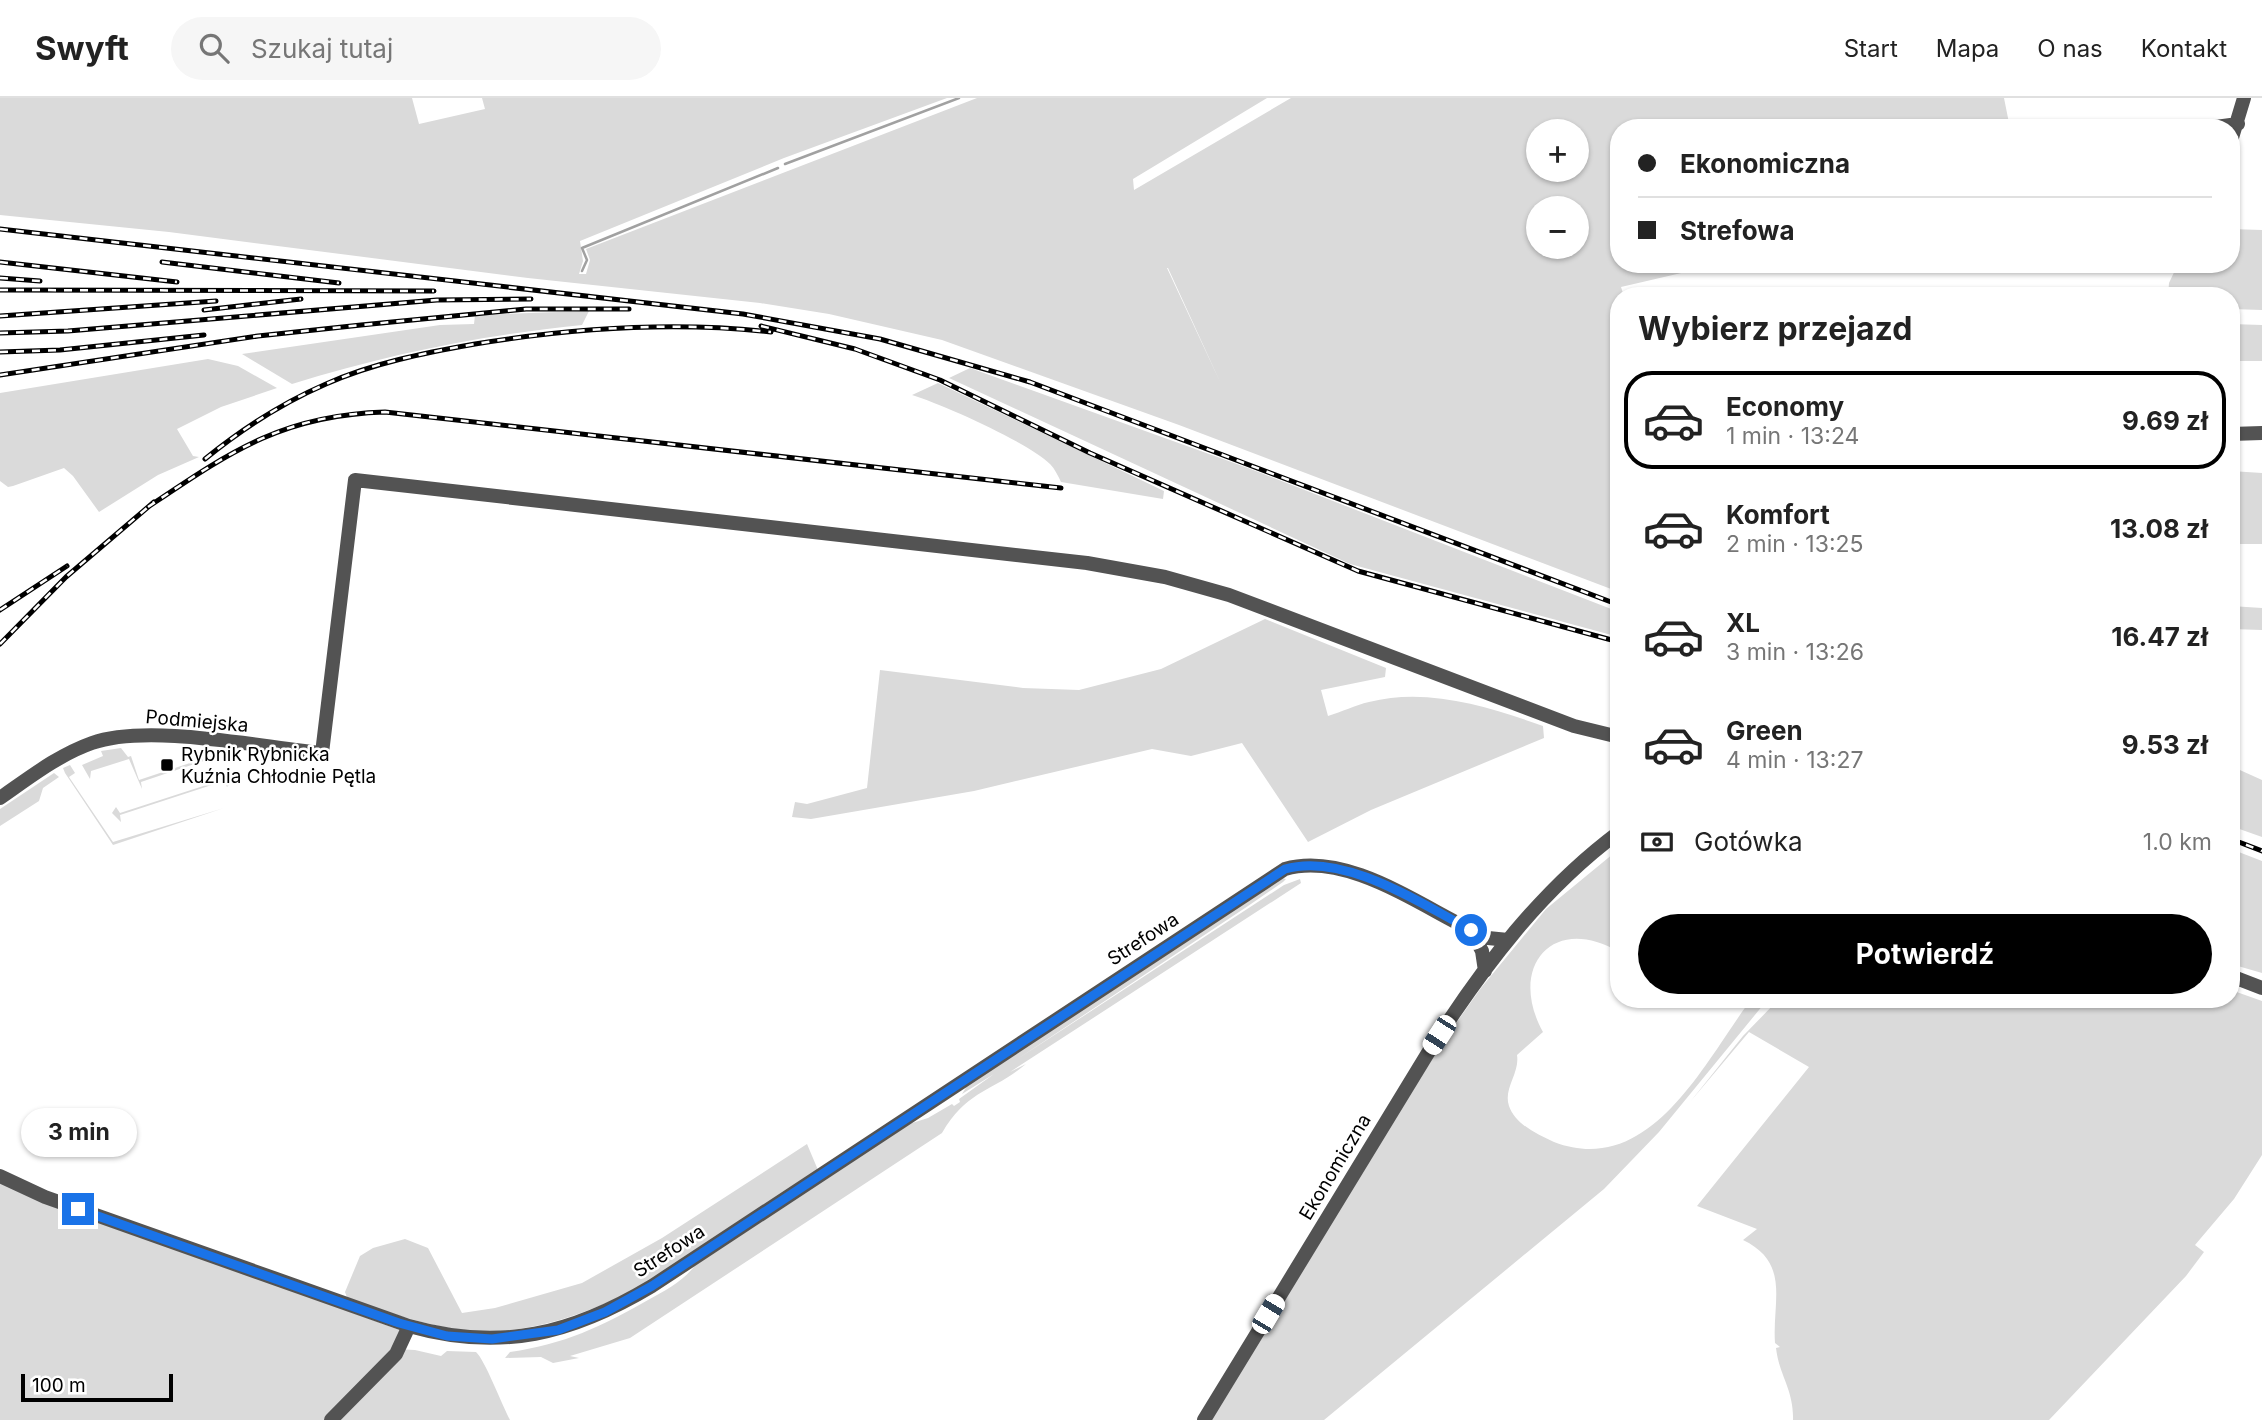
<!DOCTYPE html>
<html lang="pl">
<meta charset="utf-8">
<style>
body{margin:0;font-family:Inter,sans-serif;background:#f6f6f6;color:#222;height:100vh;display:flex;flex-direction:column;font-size:26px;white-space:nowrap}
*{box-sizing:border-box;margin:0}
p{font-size:23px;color:#767676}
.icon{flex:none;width:38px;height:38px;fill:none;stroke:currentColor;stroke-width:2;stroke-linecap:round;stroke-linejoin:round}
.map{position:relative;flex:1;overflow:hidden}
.panel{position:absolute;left:1610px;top:189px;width:630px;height:721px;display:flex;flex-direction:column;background:#fff;border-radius:28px;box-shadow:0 2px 5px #0004}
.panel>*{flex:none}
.guide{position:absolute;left:1610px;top:21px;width:630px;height:154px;border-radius:28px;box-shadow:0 2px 5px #0004;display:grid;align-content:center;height:154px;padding:0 28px;background:#fff}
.controls{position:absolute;left:1526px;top:21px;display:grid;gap:14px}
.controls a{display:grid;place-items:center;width:63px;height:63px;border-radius:50%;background:#fff;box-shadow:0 2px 5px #0004;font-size:35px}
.scale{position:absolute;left:21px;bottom:18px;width:152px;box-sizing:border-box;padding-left:7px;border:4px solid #000;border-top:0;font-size:19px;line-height:24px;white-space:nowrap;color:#000;-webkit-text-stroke:5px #fff;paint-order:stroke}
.end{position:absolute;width:32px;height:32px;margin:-16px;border:9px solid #1a73e8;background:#fff;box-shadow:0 0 0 4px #fff}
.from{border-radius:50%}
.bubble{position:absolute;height:49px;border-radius:24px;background:#fff;box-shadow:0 2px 5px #0004;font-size:23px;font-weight:700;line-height:49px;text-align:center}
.car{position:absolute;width:21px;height:42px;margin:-21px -10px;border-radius:9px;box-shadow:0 0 5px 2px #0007;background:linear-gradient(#fff 24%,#345 0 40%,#fff 0 76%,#345 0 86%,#fff 0)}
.guide b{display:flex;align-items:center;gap:24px;height:66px;font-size:26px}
.guide b+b{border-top:2px solid #e0e0e0}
.guide i{width:18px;height:18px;background:#222}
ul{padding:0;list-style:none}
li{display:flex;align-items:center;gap:21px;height:98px;margin:0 14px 10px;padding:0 14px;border:4px solid transparent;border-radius:28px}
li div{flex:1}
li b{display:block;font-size:26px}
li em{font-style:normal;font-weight:700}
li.on{border-color:#000}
li>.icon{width:63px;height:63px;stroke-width:1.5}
h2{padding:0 28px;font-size:32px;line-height:84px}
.pay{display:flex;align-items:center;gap:18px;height:77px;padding:0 28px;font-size:26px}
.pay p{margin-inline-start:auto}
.button{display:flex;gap:14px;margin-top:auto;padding:14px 28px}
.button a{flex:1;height:80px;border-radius:42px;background:#000;color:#fff;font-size:28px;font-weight:700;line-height:80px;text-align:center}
header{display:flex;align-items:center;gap:42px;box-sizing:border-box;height:98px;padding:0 35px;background:#fff;border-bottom:2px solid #e0e0e0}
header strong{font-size:33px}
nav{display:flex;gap:38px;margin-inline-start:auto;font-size:24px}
.search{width:490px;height:63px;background:#f6f6f6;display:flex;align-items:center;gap:18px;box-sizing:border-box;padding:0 24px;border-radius:38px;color:#767676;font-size:26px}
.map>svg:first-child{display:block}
.green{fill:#dadada;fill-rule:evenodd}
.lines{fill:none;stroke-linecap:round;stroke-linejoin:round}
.stream{stroke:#a1a1a1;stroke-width:2.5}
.minor{stroke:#535353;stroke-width:14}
.rail-casing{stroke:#000;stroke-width:5}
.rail{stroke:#fff;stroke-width:2.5;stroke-dasharray:8;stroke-linecap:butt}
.route{stroke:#1a73e8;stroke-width:9}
.poi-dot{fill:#000;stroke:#fff;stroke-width:2.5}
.labels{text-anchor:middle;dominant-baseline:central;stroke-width:5;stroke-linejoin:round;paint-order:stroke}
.street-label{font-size:19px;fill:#000;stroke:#fff}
.poi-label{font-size:19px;fill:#000;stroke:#fff;text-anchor:start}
</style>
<header>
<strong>Swyft</strong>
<div class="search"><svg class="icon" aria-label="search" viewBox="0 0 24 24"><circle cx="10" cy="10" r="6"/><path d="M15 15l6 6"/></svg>Szukaj tutaj</div>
<nav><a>Start</a><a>Mapa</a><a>O nas</a><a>Kontakt</a></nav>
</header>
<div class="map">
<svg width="2262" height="1322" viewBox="0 0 2262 1322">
<rect width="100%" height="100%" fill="#fff"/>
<!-- green -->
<path class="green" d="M0 0H412L419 26 485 11 482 0H947L784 60 580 143 583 163 579 176H586L590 162 586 151 977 0H1267L1133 81 1134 92 1291 0H2004L2010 30H1619V166H1720L1621 189 1624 198H1619V494L1179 327 942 242 829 216 760 205 528 180 169 134 0 117ZM1577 33V72H1538V33ZM1538 110H1577V149H1538ZM1167 170H1168L1221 286Z
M2231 131 2262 132V212L2231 211V198H2168L2169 185 2178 166H2231Z
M2156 189 2151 198H2104Z
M589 213 582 227C483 237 388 256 292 286L242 256 440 227 474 226 475 217Z
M2231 226 2262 227V263H2231Z
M208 261 238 268 277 290 221 309 177 331 193 358 199 359 158 377 99 414 73 378 64 370 13 388 8 389 0 383V295Z
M970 270 1248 370 1619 514V539L1350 466 949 280Z
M938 285 1164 393 1163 401 1061 384C1058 378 1055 371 1050 366 1027 344 944 307 912 297Z
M2231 373 2262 375V446H2231Z
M2231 508 2262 510V532L2231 531Z
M1265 521 1386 570 1385 579 1321 592 1328 618C1342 614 1355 607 1369 604 1428 589 1489 609 1543 628L1544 640 1371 712 1308 744 1242 645 1191 658 1152 651 974 693 811 721 792 719 795 704 807 706 867 690 880 572 1023 590 1079 592 1161 571Z
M121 650 128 659 131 658 139 682 214 657 216 653 230 654 141 684 142 691 129 661 91 673 90 681 82 667 103 658 101 653Z
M70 667 75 675 69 679 113 744 224 710 113 747 65 675 63 670Z
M2231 668 2262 682V739L2231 728Z
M229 672 237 678 227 689 224 683 120 717 121 724 112 715 116 709 120 715 231 679Z
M54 675 59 679 43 690 39 703 0 728V711Z
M1619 751V854C1553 815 1507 869 1543 934L1517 957C1520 975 1503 990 1509 1008 1515 1026 1538 1037 1554 1044 1648 1080 1702 969 1747 907L1754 901H1768L1659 1034 1604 1091 1324 1322H1210L1432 959 1481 890 1546 811Z
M2231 751 2262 763V875L2231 866Z
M1282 780 1286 781 1283 784 1248 808 1007 968 1284 787 1300 781 1301 785 1010 974 1026 966C991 995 968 991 942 1035L630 1240 570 1258 579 1260 553 1265 541 1259 505 1260 510 1254C565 1246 600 1229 648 1202 666 1192 684 1183 696 1166L909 1026 928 1020 952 1006 954 1008 960 1004 959 1001 994 976 962 996 967 988Z
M2231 892 2262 903V1057L2234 1101 2195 1147 2204 1154 2186 1178 2049 1322H1793C1794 1292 1779 1277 1776 1250L1780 1249 1775 1245C1772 1204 1791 1165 1743 1142L1757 1131 1697 1108 1809 969 1749 934 1690 1004 1743 938 1779 901H2231Z
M807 1046 818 1072C720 1138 601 1238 477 1233 433 1231 390 1214 348 1202L345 1194 360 1158 373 1150 405 1141 428 1150 462 1215 495 1210 582 1185 662 1140Z
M0 1084 402 1233 395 1251 415 1252 441 1258 447 1253 476 1254C485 1262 502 1307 510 1322H0Z"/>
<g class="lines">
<!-- stream -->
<path class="stream" d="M785 66 959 0
M582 173 587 162 582 150 778 70"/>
<!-- minor -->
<path class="minor" d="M2208 30 2238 26
M2231 43 2244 0
M2231 336 2262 335
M0 700C29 680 58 657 92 645 148 625 260 649 322 655L355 382 1087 465 1165 479 1229 497 1574 628 1619 639
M1471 832 1482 853 1485 873
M2231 878 2262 890
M0 1078 45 1099 409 1228C501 1254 572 1236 652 1188L1285 771C1351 752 1429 815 1488 840L1508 842
M331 1322 396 1256 409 1228
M1204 1322 1431 950C1483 869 1541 792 1619 734"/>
<defs>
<path id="rail" d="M0 131 743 216 880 241 1030 284 1619 507
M0 164 177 184
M162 164 339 185
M0 180 40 183
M0 192 434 193
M204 212 301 201
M0 218 216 203
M761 228 855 251 940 282 1090 355 1358 473 1619 544
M0 235 68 233 437 202 531 201
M0 254 60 252 204 237
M0 277 258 238 361 227 526 211H629
M205 361C242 331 282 305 326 286 373 265 424 255 475 246 573 230 671 223 771 234
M148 409C230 354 282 317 385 314L1061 390
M0 512 67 468
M0 546 66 479 154 404
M2231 741 2262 753"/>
</defs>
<!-- rail casing -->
<use href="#rail" class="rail-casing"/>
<!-- rail -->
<use href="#rail" class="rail"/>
</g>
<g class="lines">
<!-- route -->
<path class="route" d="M78 1111 399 1225 447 1238 492 1241 558 1232 605 1214 652 1188 1285 771C1344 754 1420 805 1471 832"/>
</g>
<!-- markers -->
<rect class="poi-dot" x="160" y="660" width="14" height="14" rx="3.5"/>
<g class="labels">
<!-- street labels -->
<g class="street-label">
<text transform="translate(197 623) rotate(5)">Podmiejska</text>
<text transform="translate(1143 841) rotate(-33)">Strefowa</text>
<text transform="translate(1335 1069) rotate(-59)">Ekonomiczna</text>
<text transform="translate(669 1153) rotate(-33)">Strefowa</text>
</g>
<!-- poi labels -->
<g class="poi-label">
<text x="181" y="656">Rybnik Rybnicka<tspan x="181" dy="22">Kuźnia Chłodnie Pętla</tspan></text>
</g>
</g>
</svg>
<div class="controls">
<a>+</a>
<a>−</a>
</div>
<div class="scale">100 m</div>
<i class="end from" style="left:1471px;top:832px"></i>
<i class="end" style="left:78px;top:1111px"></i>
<div class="bubble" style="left:21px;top:1010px;width:116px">3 min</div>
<i class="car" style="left:1439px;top:937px;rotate:213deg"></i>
<i class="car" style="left:1268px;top:1216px;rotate:31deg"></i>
<div class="guide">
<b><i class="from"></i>Ekonomiczna</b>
<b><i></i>Strefowa</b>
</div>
<section class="panel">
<h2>Wybierz przejazd</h2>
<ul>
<li class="on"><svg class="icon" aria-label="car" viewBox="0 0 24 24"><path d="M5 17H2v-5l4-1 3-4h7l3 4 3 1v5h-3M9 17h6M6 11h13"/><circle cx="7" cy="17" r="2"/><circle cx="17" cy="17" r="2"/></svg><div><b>Economy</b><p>1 min · 13:24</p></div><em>9.69 zł</em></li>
<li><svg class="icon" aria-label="car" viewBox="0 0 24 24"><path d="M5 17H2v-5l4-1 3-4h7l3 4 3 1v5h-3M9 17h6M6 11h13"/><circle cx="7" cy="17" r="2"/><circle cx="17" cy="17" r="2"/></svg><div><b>Komfort</b><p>2 min · 13:25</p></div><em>13.08 zł</em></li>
<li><svg class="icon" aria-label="car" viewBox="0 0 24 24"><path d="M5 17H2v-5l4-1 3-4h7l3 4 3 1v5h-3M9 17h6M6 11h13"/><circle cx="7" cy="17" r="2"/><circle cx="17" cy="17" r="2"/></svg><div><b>XL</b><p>3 min · 13:26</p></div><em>16.47 zł</em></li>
<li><svg class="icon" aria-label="car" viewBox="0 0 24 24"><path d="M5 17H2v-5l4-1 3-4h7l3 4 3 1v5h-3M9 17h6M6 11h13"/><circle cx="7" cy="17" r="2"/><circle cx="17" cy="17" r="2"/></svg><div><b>Green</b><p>4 min · 13:27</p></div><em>9.53 zł</em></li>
</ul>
<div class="pay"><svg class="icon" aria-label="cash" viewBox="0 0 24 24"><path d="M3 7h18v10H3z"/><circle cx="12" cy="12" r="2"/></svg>Gotówka<p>1.0 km</p></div>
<div class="button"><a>Potwierdź</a></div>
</section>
</div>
